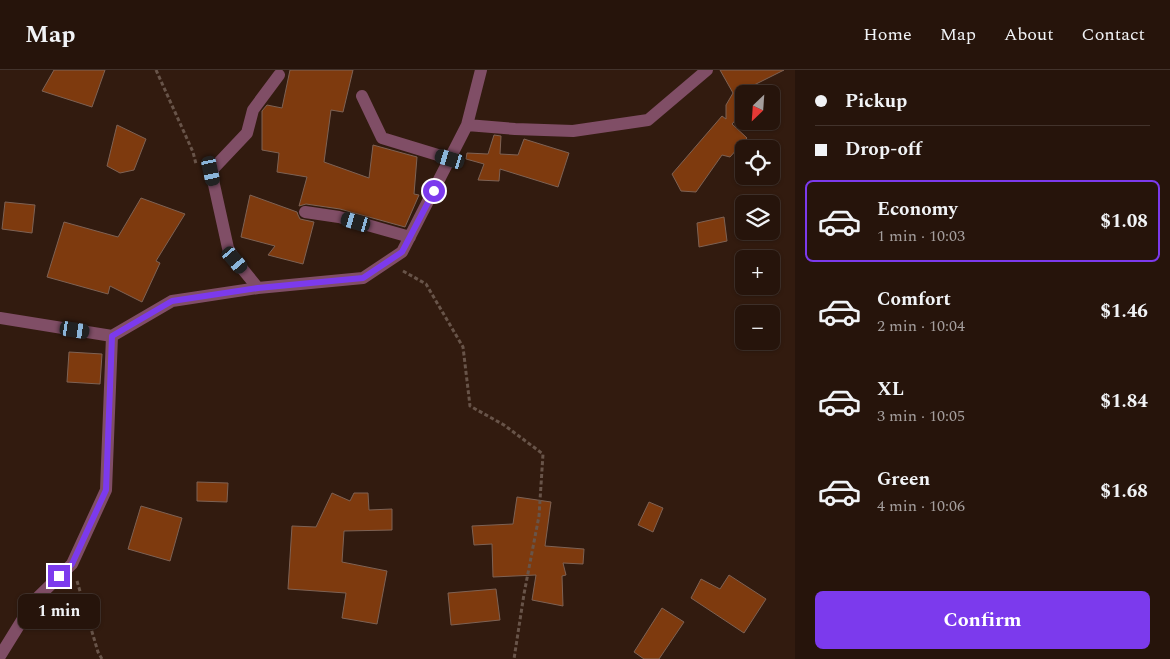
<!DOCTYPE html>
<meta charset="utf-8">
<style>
body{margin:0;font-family:Spectral,serif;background:#322119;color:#f1f3f6;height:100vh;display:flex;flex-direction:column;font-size:19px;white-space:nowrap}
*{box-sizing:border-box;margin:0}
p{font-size:16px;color:#a49e9d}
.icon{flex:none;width:28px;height:28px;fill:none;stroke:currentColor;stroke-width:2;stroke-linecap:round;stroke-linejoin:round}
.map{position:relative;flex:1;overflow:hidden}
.side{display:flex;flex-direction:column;background:#26140b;width:375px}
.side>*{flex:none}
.hud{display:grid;align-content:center;height:110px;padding:0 20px;background:#26140b}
.needle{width:32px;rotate:205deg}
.controls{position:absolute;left:735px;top:15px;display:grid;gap:10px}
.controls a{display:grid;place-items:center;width:45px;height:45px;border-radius:8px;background:#26140b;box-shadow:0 1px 4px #0004,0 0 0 1px #42332c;font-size:25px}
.end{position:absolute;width:22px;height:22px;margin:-11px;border:6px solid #7c3aed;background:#fff;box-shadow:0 0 0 2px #fff}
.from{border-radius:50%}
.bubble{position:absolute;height:35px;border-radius:8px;background:#26140b;box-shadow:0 1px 4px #0004,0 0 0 1px #42332c;font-size:16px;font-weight:700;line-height:35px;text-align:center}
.car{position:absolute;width:15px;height:30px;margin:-15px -8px;border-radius:6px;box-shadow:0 0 4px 1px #0007;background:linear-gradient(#222 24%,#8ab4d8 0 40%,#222 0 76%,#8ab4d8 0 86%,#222 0)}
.hud b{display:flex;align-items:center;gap:18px;height:48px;font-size:19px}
.hud b+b{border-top:1px solid #42332c}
.hud i{width:12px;height:12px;background:#f1f3f6}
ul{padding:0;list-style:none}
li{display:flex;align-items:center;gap:15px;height:82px;margin:0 10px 8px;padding:0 10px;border:2px solid transparent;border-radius:8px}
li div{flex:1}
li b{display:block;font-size:19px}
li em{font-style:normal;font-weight:700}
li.on{border-color:#7c3aed}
li>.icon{width:45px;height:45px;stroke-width:1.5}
.button{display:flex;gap:10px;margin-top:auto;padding:10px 20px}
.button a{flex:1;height:58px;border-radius:8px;background:#7c3aed;color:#fff;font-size:20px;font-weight:700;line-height:58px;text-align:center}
header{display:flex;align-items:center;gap:30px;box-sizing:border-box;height:70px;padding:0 25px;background:#26140b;border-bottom:1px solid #42332c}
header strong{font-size:24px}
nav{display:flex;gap:28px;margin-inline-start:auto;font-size:18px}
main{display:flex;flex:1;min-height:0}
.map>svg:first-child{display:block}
.building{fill:#7e3a0e;stroke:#7e6254}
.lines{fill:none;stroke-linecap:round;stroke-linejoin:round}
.path{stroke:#685449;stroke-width:3;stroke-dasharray:4 2.5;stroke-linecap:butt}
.street{stroke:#804e66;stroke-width:12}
.route{stroke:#7c3aed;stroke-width:6}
</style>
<header>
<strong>Map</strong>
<nav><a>Home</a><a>Map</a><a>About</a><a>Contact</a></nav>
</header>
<main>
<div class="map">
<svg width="795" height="589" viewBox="0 0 795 589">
<rect width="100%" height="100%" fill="#321b0f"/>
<!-- building -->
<path class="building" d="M54 0H105L92 37 42 21Z
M290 0H353L343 42 331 40 324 92 369 108 373 75 417 87 414 124 419 125 405 157 340 139 306 134 299 136 307 107 277 102 279 83 262 80V41L267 35 282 38Z
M720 0H784L738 23 743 37V40L742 43 732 54 747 68 730 87 722 85 696 122 681 121 672 104 722 46 726 49V35L733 23Z
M117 55 146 69 134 100 120 103 107 96Z
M494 65 501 66 500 84 518 85 524 69 569 83 558 117 500 99 499 111 478 110 484 94 466 89 467 83 488 84Z
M250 125 297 142 298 145 300 149 314 152 303 194 268 185 275 176 241 167Z
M141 128 185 144 156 191 160 193 142 232 110 216 108 224 47 207 64 152 118 167Z
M5 132 35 135 32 163 2 159Z
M724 147 727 171 699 177 697 153Z
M69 282 102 284 100 314 67 312Z
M197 412 228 413 227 432 197 431Z
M332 423 350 431 354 423H368L369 440 392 439V460L344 461 342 492 387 501 377 554 342 548 346 523 288 519 292 456 316 457Z
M517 427 551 432 545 476 584 479 583 494 563 493 566 505 562 506 563 536 532 530 536 505 493 507 492 474 474 475 472 456 513 454Z
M649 432 663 438 653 462 638 455Z
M141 436 182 448 170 491 128 479Z
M729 505 766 529 744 563 691 528 701 509 720 519Z
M496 519 500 550 451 555 448 523Z
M662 538 684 552 659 589H644L634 582Z"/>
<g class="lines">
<!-- path -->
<path class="path" d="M156 0 193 82 196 94
M403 201 426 214 463 277 470 336 504 355 543 384 539 446 524 524 514 589
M77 511 98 582 102 589"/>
<!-- street -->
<path class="street" d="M362 26 382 68 451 89
M467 55 481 0
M305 142 339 147 410 167
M258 218 235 190 228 178 211 101 247 63 253 40 279 5
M0 248 112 266 172 231 258 218 363 208 402 182 467 55 515 59 573 61 648 50 707 0
M0 586 34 531 72 494 106 420 112 266"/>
</g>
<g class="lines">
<!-- route -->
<path class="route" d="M59 506 72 494 106 420 112 266 172 231 258 218 363 208 402 182 434 121"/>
</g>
</svg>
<div class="controls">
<a><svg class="needle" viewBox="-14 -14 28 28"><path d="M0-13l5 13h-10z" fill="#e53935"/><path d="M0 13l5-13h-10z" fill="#a49e9d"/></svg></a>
<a><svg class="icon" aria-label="locate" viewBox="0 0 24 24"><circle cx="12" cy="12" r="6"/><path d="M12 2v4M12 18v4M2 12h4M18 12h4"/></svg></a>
<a><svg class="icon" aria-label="layers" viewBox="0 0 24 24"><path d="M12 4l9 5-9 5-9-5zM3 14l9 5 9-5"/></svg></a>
<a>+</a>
<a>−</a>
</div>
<i class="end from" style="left:434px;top:121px"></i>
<i class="end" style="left:59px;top:506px"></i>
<div class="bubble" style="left:18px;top:524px;width:82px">1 min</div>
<i class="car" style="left:450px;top:89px;rotate:287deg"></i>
<i class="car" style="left:211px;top:101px;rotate:168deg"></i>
<i class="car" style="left:356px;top:152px;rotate:286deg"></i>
<i class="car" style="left:235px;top:190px;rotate:140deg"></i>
<i class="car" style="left:75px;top:260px;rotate:99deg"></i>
</div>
<section class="side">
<div class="hud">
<b><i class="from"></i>Pickup</b>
<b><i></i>Drop-off</b>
</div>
<ul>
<li class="on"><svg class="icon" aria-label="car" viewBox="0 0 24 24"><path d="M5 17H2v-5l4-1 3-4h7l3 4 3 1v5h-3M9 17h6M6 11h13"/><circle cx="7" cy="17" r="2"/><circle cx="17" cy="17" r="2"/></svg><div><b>Economy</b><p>1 min · 10:03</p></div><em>$1.08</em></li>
<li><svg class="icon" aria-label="car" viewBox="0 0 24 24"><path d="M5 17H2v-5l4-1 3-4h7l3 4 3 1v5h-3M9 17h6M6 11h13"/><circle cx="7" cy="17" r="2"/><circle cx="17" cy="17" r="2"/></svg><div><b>Comfort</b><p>2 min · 10:04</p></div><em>$1.46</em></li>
<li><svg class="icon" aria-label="car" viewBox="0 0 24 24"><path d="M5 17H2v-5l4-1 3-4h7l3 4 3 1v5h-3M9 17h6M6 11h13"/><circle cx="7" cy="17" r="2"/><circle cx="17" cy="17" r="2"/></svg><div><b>XL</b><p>3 min · 10:05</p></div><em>$1.84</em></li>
<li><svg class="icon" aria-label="car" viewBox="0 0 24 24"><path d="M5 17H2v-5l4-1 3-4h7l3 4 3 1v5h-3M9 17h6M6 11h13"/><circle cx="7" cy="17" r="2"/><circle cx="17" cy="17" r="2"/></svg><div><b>Green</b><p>4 min · 10:06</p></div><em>$1.68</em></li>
</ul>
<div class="button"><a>Confirm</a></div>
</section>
</main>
